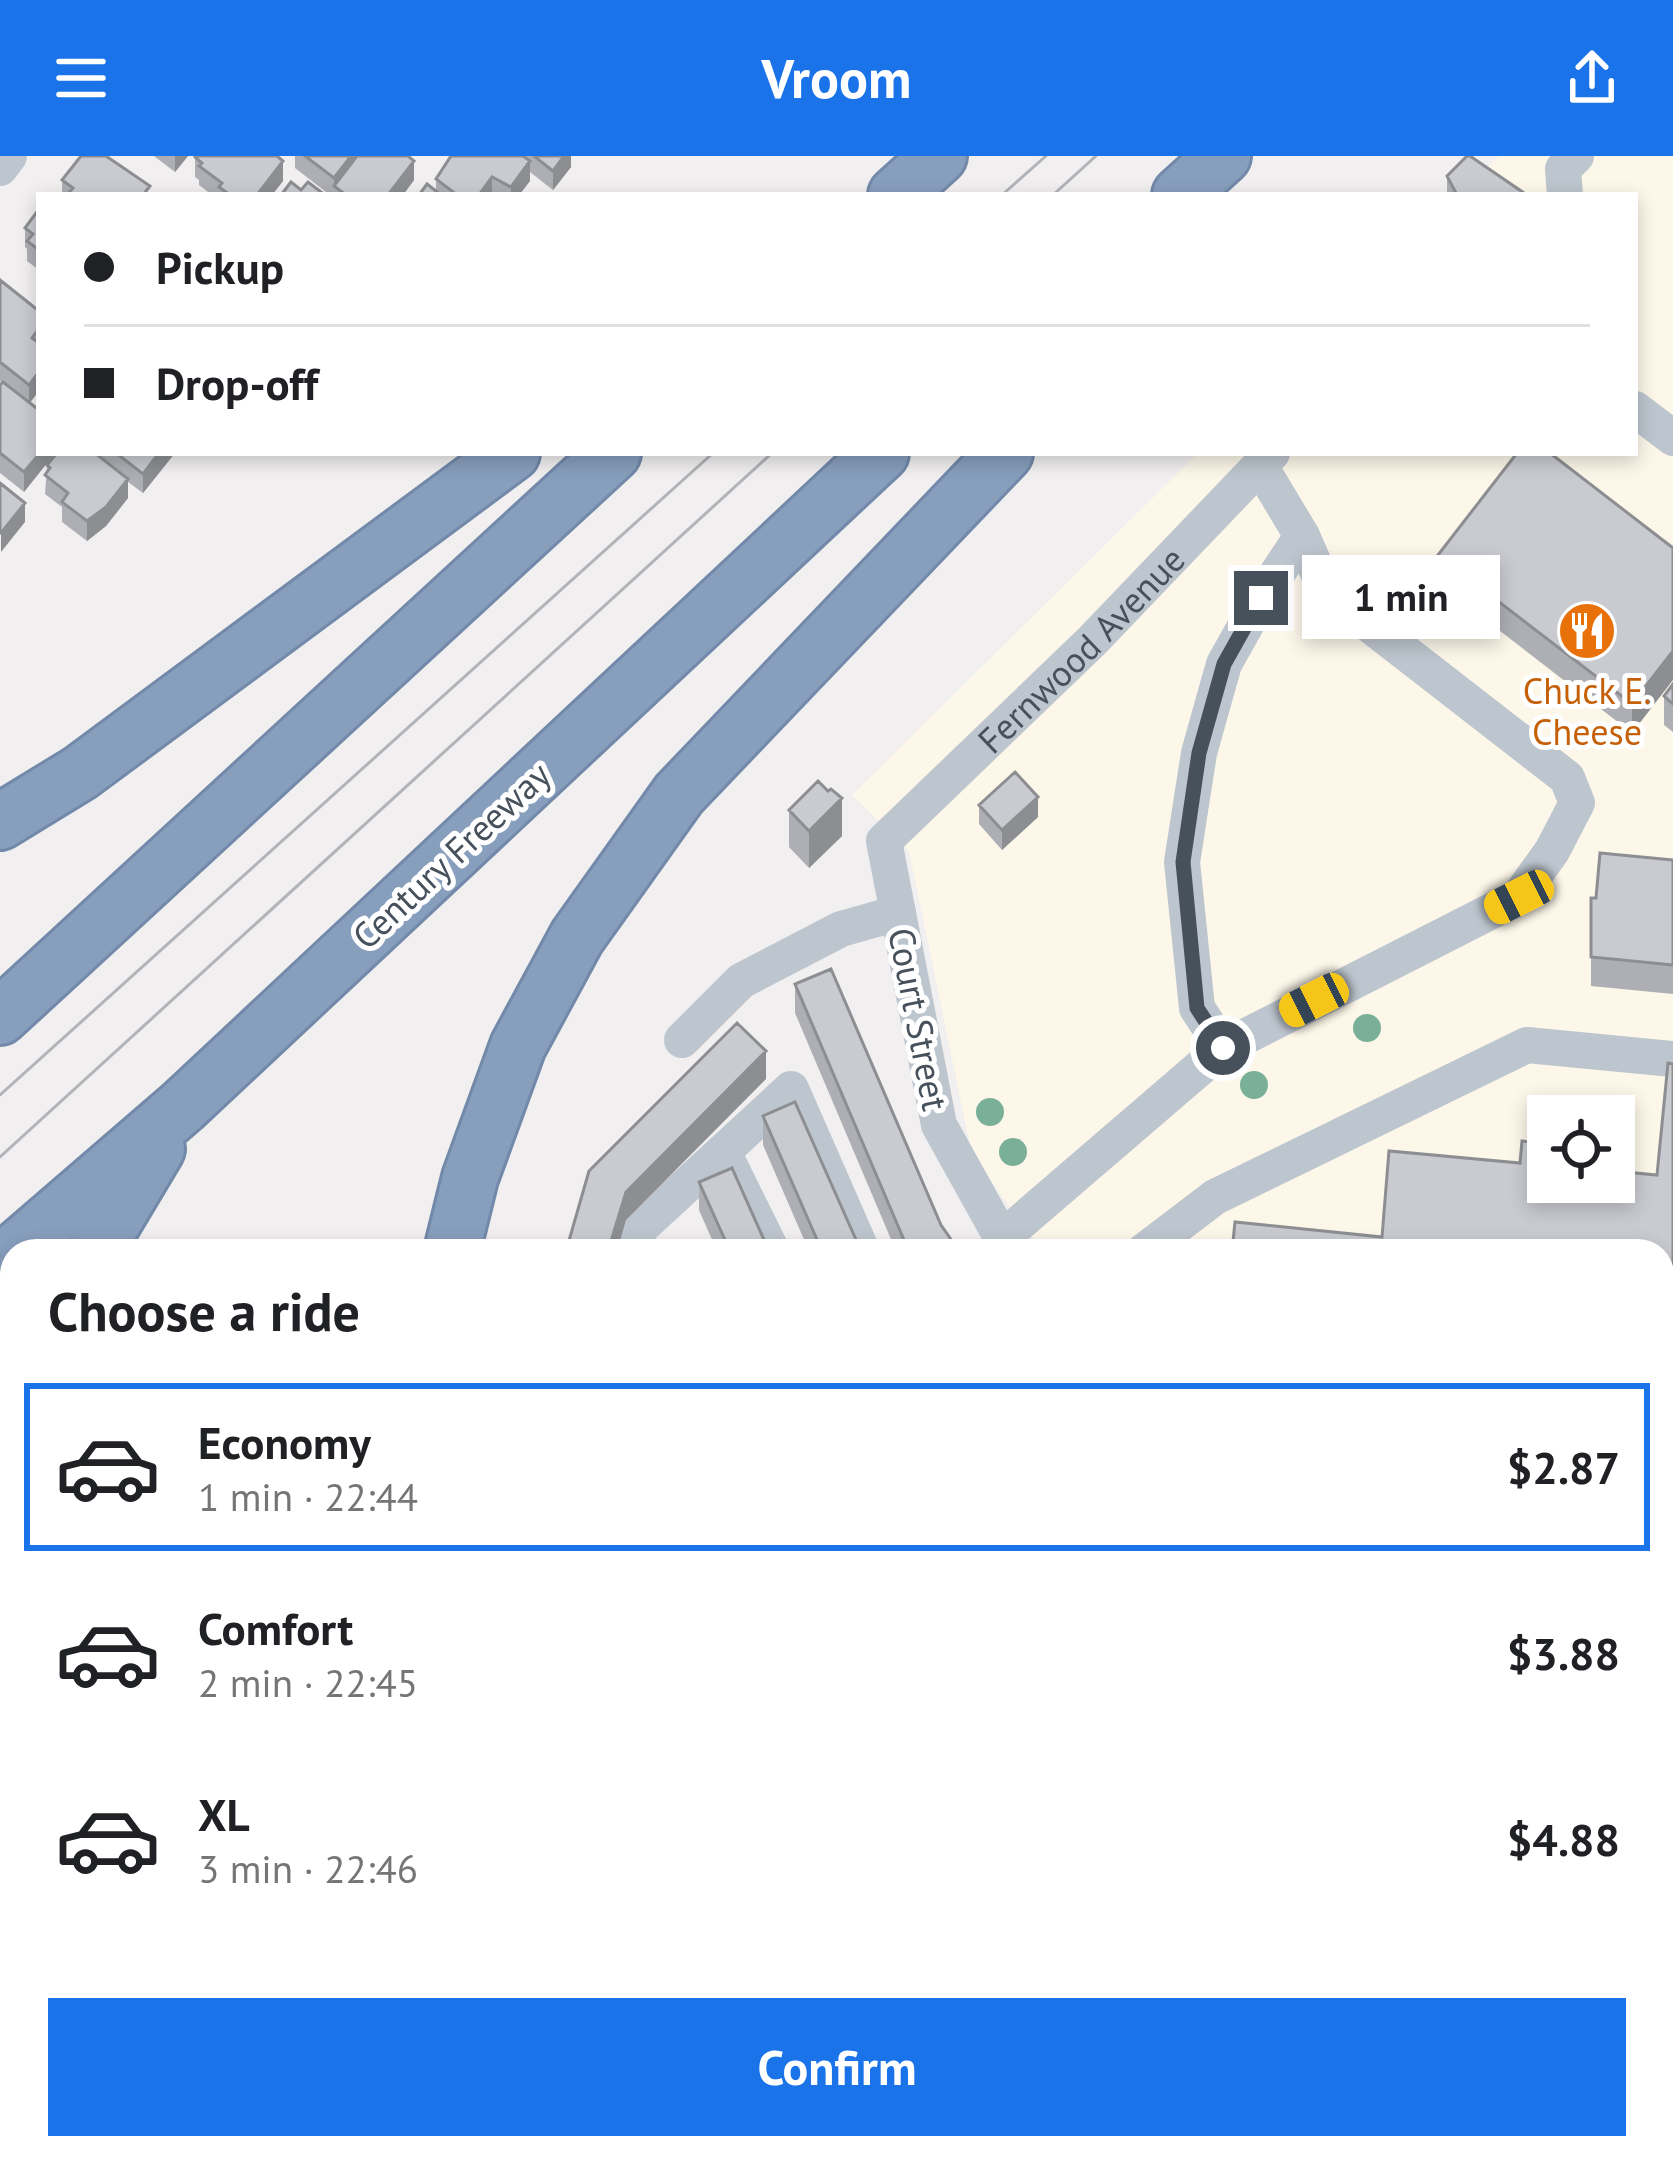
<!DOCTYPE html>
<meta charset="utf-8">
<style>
body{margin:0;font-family:"PT Sans",sans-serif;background:#f6f6f6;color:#202124;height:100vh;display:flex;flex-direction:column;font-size:45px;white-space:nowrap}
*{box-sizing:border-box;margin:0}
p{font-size:39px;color:#757577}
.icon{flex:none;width:66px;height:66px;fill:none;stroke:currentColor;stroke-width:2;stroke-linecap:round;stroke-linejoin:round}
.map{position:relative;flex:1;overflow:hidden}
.details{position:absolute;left:0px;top:1083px;width:1674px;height:921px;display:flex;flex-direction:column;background:#fff;border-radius:36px 36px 0 0;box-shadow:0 6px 18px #0003}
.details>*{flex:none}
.banner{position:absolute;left:36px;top:36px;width:1602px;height:264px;border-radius:0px;box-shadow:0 6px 18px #0003;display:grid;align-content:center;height:264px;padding:0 48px;background:#fff}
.controls{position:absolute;left:1527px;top:939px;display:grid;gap:24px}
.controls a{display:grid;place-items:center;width:108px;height:108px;border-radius:0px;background:#fff;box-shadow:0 6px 18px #0003;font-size:60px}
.end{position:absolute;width:54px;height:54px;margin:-27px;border:15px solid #47515c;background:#fff;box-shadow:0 0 0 6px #fff}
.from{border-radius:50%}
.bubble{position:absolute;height:84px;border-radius:0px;background:#fff;box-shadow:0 6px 18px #0003;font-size:39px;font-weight:600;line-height:84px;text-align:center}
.car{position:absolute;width:36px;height:72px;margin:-36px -18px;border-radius:15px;box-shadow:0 0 9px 3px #0007;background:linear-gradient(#f5c518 24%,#345 0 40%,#f5c518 0 76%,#345 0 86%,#f5c518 0)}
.banner b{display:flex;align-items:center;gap:42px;height:114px;font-size:45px}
.banner b+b{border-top:3px solid #e0e0e0}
.banner i{width:30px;height:30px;background:#202124}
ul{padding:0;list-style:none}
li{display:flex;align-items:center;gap:36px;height:168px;margin:0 24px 18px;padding:0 24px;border:6px solid transparent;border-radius:0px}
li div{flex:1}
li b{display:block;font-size:45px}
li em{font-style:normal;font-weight:600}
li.selected{border-color:#1a73e8}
li>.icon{width:108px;height:108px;stroke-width:1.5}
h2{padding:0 48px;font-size:54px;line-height:144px}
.primary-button{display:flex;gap:24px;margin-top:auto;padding:24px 48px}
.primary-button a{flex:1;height:138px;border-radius:0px;background:#1a73e8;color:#fff;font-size:48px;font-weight:600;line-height:138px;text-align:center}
header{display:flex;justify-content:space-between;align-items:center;height:156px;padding:0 48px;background:#1a73e8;color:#fff;font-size:54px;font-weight:600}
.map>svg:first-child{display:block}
.commercial{fill:#fcf7e9;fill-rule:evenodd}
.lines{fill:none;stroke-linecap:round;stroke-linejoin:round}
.highway-casing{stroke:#7289a9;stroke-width:60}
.minor{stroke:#bdc5ce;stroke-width:36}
.major{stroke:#afbccd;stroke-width:48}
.highway{stroke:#879ebd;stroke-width:54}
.tram{stroke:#b1b4b9;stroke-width:3}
.tree{fill:#7ab098}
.wall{fill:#adafb4}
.shaded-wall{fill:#8d8e92}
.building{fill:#c9cbd1;stroke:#8d8e92;stroke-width:3}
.route{stroke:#47515c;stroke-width:15}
.labels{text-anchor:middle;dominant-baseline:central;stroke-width:10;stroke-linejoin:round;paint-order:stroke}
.street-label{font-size:36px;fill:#47515c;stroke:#fff}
.food-label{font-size:36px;fill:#c56008;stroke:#fff}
</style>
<header><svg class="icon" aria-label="menu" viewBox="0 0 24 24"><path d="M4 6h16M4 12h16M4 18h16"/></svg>Vroom<svg class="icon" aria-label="share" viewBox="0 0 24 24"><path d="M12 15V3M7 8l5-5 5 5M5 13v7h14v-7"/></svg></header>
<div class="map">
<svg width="1673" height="2003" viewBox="0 0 1673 2003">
<rect width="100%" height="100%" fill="#f1efef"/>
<!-- commercial -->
<path class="commercial" d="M1499 0H1673V1874L1662 1873V1095H1042L972 999 909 695 852 639 1198 297H1635V39H1459ZM1548 960H1614V1026H1548Z"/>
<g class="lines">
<defs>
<path id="highway" d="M896 39 939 0
M1180 39 1223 0
M0 666 80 617 512 297
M0 861 613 297
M15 1095 183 950 881 297
M96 1095 157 993
M452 1095 470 1022 518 890 577 781 679 638 1005 297
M0 1201 12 1189"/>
</defs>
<!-- highway casing -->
<use href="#highway" class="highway-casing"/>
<!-- minor -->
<g class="minor">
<path d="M0 12 9 0"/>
<path d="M1565 39 1563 13 1576 0"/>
<path d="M1635 253 1673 282"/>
<path d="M682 884 741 825 841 773 898 757"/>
<path d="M1223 892 1197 852 1182 706 1199 597 1224 508 1261 442 1302 380"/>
<path d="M723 996 772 1095"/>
<path d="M1001 1083 1223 892 1519 741 1552 695 1577 647 1567 622 1326 435 1302 380 1260 310"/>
<path d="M633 1095 640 1072 791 933 862 1095"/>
<path id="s1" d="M1009 1095 939 969 884 685 1092 485 1272 297"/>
<path d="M1144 1095 1215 1041 1527 889 1673 903"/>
<path d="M1662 1335 1673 1336"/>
<path d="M0 1448 12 1435"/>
<path d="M1662 1709 1673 1710"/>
<path d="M1662 1842 1673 1843"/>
<path d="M63 2003 64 1992"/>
<path d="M757 2003V1992"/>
</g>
<!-- major -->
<path class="major" d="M0 1757 12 1758
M0 1852 12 1854
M1662 1929 1673 1930
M1521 1992 1622 2003"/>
<!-- highway -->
<use href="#highway" class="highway"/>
<!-- tram -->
<path class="tram" d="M1002 39 1046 0
M1053 39 1096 0
M0 939 713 297
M0 1001 772 297"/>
</g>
<!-- trees -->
<g class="tree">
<circle cx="1367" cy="872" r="14"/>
<circle cx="1254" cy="929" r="14"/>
<circle cx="990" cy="956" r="14"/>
<circle cx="1013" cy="996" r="14"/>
</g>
<!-- wall -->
<path class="wall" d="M154 0H188L175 16Z
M295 0H408L414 24 403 39H330L295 12Z
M451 0H571V11L553 34 530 16V25L519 39H419L436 35V23Z
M195 1 283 25 272 39H212L199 29V24L195 21Z
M1447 20 1527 39H1447Z
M62 24 150 39H62Z
M39 53V114L27 105V93L25 91V72Z
M0 124 39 155 30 247 39 297H55L24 336 0 317V229L2 227 0 225Z
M57 297H175L143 337 128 326V342L106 370 87 385 62 366V351L45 338 47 309Z
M1673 392 1632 577 1438 427V399Z
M1673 528V576L1664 569V540Z
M979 649 1038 661 1002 694 979 668Z
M789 654 842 680 809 712 789 691Z
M1673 704V838L1591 830V742H1596Z
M795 828 941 1069 959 1095H896L795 857Z
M1673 908V1280H1671V1258H1662V1095L1382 1081 1548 1026 1657 1019Z
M763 960 861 1095H809L763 989Z
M699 1026 769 1095H717L699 1054Z
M1673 1744V1837H1669V1832L1662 1831V1753Z
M98 1992H722V2003H97Z"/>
<!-- shaded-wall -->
<path class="shaded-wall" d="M175 0H188L175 16Z
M351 0H366L334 30V39V22Z
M564 0H571V11L553 34V15Z
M283 5V25L272 39H257Z
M414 5V24L403 39H388Z
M530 5V25L519 39H511V31Z
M492 21V39H479Z
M39 216V235L29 248V229Z
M40 297H55L24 336V316Z
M159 297H175L143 337V318Z
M128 323V342L106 370 87 385V365Z
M25 347V366L1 396V377Z
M1673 495V524L1632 577V548Z
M1038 641V661L1002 694V674Z
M842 642V680L809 712V675Z
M766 895V923L626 1064 617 1095H608L626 1036Z"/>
<!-- building -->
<path class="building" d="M81 0H106L150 30 143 39H67L73 32 62 24Z
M196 0H277L283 5 257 39H230L219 31 222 27 199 10 202 7 195 1Z
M305 0H351L334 22Z
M357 0H408L414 5 388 39H346L334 30Z
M451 0H523L530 5 511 31 492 21 479 39H457L436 23Z
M534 0H564L553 15Z
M1467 0H1470L1527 39H1457L1447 20Z
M291 26 301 34 308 26 325 39H281Z
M427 28 441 39H419Z
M39 53V94L27 85 33 78 25 72Z
M0 124 39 155V173L32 182 39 187V216L29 229 0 206Z
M3 226 39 254 40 297 24 316 0 297V229Z
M57 297H95L128 323 106 351 87 365 62 346 68 337 45 319 50 312 47 309Z
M116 297H159L143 318Z
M1517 297H1550L1673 392V495L1632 548 1438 399Z
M0 327 25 347 1 377 0 376Z
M1673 528V548L1664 540Z
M1015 616 1038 641 1002 674 979 649Z
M818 625 828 635 831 633 842 642 809 675 789 654Z
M1600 697 1673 704V809L1591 801V742H1596Z
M831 813 941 1069 959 1095H912L904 1084 795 828Z
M737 867 766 895 626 1036 608 1095H566L589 1015Z
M1668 907 1673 908V1251H1671L1673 1230 1662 1229V1095H1232L1235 1066 1382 1081 1389 995 1520 1007 1522 985 1548 988V1026H1614V1015L1657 1019Z
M795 946 861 1095H822L763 960Z
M732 1012 769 1095H730L699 1026Z
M1664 1743 1673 1744V1809L1669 1808 1670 1803 1662 1802Z
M98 1992H720L719 2003H171L172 2001 140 1997V2003H97Z
M791 1992H830V2003H789Z
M928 1992H962L961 2003H927Z
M962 1992H1048L1047 2003H961Z
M1049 1992H1163L1222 1997V1992H1247L1360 2003H1048Z
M1396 1998 1437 2002V2003H1395Z"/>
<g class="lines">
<!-- route -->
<path class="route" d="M1223 892 1197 852 1183 706 1199 597 1224 508 1261 442"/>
</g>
<!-- icons -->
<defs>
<symbol id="restaurant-disc" viewBox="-11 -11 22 22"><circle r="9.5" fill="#e8710a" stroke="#fff"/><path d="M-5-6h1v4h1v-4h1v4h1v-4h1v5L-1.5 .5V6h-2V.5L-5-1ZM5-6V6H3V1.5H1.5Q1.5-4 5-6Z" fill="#fff"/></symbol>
</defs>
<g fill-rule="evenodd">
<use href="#restaurant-disc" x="1554" y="442" width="66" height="66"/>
</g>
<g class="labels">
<!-- street labels -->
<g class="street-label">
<text stroke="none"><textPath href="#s1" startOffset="708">Fernwood Avenue</textPath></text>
<text transform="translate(451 699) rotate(-43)">Century Freeway</text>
<text transform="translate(919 863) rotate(79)">Court Street</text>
</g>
<!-- food labels -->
<g class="food-label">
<text x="1587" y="534">Chuck E.<tspan x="1587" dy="41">Cheese</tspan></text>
</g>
</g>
</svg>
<div class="controls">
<a><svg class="icon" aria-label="locate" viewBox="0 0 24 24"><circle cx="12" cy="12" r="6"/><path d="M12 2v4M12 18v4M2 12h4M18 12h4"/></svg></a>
</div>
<i class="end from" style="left:1223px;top:892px"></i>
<i class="end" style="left:1261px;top:442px"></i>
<div class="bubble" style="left:1302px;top:399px;width:198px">1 min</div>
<i class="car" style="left:1519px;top:741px;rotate:243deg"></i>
<i class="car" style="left:1314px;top:844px;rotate:243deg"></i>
<div class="banner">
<b><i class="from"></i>Pickup</b>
<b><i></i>Drop-off</b>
</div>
<section class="details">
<h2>Choose a ride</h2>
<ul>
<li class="selected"><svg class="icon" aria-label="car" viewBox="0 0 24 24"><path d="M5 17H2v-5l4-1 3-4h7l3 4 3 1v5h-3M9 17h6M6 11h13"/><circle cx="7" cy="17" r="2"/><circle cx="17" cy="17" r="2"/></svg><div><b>Economy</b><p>1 min · 22:44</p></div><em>$2.87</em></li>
<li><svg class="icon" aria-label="car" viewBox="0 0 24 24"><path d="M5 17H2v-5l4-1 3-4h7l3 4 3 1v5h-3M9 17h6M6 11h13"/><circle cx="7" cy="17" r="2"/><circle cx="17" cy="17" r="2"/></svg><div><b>Comfort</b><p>2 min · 22:45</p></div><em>$3.88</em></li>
<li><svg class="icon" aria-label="car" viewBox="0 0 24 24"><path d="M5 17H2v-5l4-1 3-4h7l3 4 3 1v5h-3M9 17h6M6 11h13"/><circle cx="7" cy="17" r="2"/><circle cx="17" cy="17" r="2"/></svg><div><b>XL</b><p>3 min · 22:46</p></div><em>$4.88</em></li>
</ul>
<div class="primary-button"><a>Confirm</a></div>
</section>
</div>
